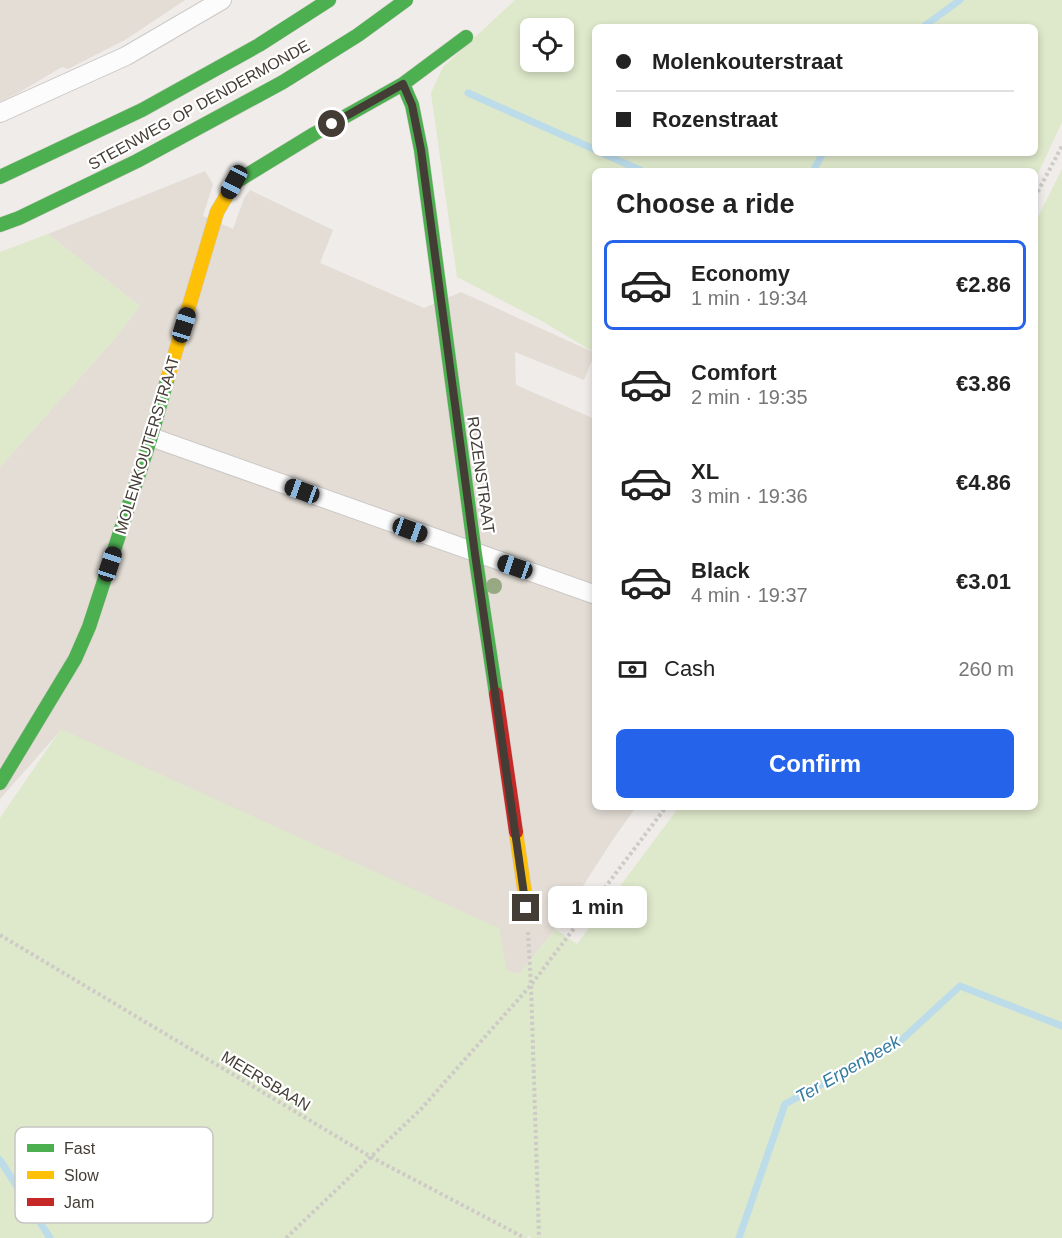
<!DOCTYPE html>
<meta charset="utf-8">
<style>
body{margin:0;font-family:Arial,sans-serif;background:#f2f2f2;color:#222;height:100vh;display:flex;flex-direction:column;font-size:22px;white-space:nowrap}
*{box-sizing:border-box;margin:0}
p{font-size:20px;color:#767676}
.icon{flex:none;width:33px;height:33px;fill:none;stroke:currentColor;stroke-width:2;stroke-linecap:round;stroke-linejoin:round}
.map{position:relative;flex:1;overflow:hidden}
.panel{position:absolute;left:592px;top:168px;width:446px;height:642px;display:flex;flex-direction:column;background:#fff;border-radius:9px;box-shadow:0 3px 9px #0003}
.panel>*{flex:none}
.hud{position:absolute;left:592px;top:24px;width:446px;height:132px;border-radius:9px;box-shadow:0 3px 9px #0003;display:grid;align-content:center;height:132px;padding:0 24px;background:#fff}
.controls{position:absolute;left:520px;top:18px;display:grid;gap:12px}
.controls a{display:grid;place-items:center;width:54px;height:54px;border-radius:9px;background:#fff;box-shadow:0 3px 9px #0003;font-size:30px}
.end{position:absolute;width:27px;height:27px;margin:-14px;border:8px solid #443d36;background:#fff;box-shadow:0 0 0 3px #fff}
.from{border-radius:50%}
.bubble{position:absolute;height:42px;border-radius:9px;background:#fff;box-shadow:0 3px 9px #0003;font-size:20px;font-weight:800;line-height:42px;text-align:center}
.car{position:absolute;width:18px;height:36px;margin:-18px -9px;border-radius:8px;box-shadow:0 0 4px 2px #0007;background:linear-gradient(#222 24%,#8ab4d8 0 40%,#222 0 76%,#8ab4d8 0 86%,#222 0)}
.hud b{display:flex;align-items:center;gap:21px;height:57px;font-size:22px}
.hud b+b{border-top:2px solid #e0e0e0}
.hud i{width:15px;height:15px;background:#222}
ul{padding:0;list-style:none}
li{display:flex;align-items:center;gap:18px;height:90px;margin:0 12px 9px;padding:0 12px;border:3px solid transparent;border-radius:9px}
li div{flex:1}
li b{display:block;font-size:22px}
li em{font-style:normal;font-weight:800}
li.active{border-color:#2563eb}
li>.icon{width:54px;height:54px;stroke-width:1.5}
h2{padding:0 24px;font-size:27px;line-height:72px}
.pay{display:flex;align-items:center;gap:15px;height:66px;padding:0 24px;font-size:22px}
.pay p{margin-inline-start:auto}
.primary-button{display:flex;gap:12px;margin-top:auto;padding:12px 24px}
.primary-button a{flex:1;height:69px;border-radius:9px;background:#2563eb;color:#fff;font-size:24px;font-weight:800;line-height:69px;text-align:center}
.map>svg:first-child{display:block}
.residential{fill:#e3ddd6}
.green{fill:#dee8ca;fill-rule:evenodd}
.lines{fill:none;stroke-linecap:round;stroke-linejoin:round}
.stream{stroke:#bcdcea;stroke-width:7}
.street-casing{stroke:#cbc8c5;stroke-width:20}
.fast-casing{stroke:#cec8c0;stroke-width:15}
.slow-casing{stroke:#cec8c0;stroke-width:15}
.jam-casing{stroke:#cec8c0;stroke-width:15}
.path{stroke:#cdcac7;stroke-width:4;stroke-dasharray:3 3;stroke-linecap:butt}
.street{stroke:#fdfcfc;stroke-width:18}
.fast{stroke:#4caf50;stroke-width:14}
.slow{stroke:#ffc107;stroke-width:14}
.jam{stroke:#c62828;stroke-width:14}
.tree{fill:#96a982}
.route{stroke:#443d36;stroke-width:8}
.labels{text-anchor:middle;dominant-baseline:central;stroke-width:4.5;stroke-linejoin:round;paint-order:stroke}
.street-label{font-size:16px;fill:#443d36;stroke:#fff}
.water-label{font-size:18px;font-style:italic;fill:#347ca0;stroke:#fff}
.key{fill:#fff;stroke:#c7c5c3;stroke-width:1.5}
.key-label{font-size:16px;fill:#443d36}
</style>
<div class="map">
<svg width="1062" height="1238" viewBox="0 0 1062 1238">
<rect width="100%" height="100%" fill="#efece9"/>
<!-- residential -->
<path class="residential" d="M0 0H185L125 40 68 69 62 67 18 93 0 102Z
M205 171 213 184 203 216 233 229 244 198 250 190 333 230 320 263 424 308 461 292 595 353 584 380 515 352 516 385 595 419 596 807H636L614 838 555 929 519 974 507 971 61 730 0 799V467L118 335 140 306 48 234Z"/>
<!-- green -->
<path class="green" d="M515 0H1062V122L1035 180V171H596L595 353 542 321 457 277 431 93 443 67ZM596 27H1035V153H596ZM531 28H564V62H531Z
M1062 169V1238H531L529 1235 527 1238H0V818L61 729 499 928 507 971 519 974 555 929 577 944 679 807H1035V223Z
M48 234 140 306 118 335 0 467V252Z"/>
<g class="lines">
<!-- stream -->
<path class="stream" d="M923 27 960 0
M468 93 596 150
M602 153 642 171
M813 171 823 153
M0 1160 50 1238
M739 1238 785 1104 896 1045 960 986 1062 1026"/>
<defs>
<path id="street" d="M0 113 126 56 222 0
M151 437 596 595"/>
<path id="fast" d="M403 84 412 105 421 150 475 554 496 694
M0 177 142 110 259 45 329 0
M234 183 314 134 403 84 466 37
M0 225 19 218 137 161 283 82 358 35 406 0
M0 783 75 659 89 627 151 437 168 377"/>
<path id="slow" d="M168 377 217 212 234 183
M516 832 527 908"/>
<path id="jam" d="M496 694 516 832"/>
</defs>
<!-- street casing -->
<use href="#street" class="street-casing"/>
<!-- fast casing -->
<use href="#fast" class="fast-casing"/>
<!-- slow casing -->
<use href="#slow" class="slow-casing"/>
<!-- jam casing -->
<use href="#jam" class="jam-casing"/>
<!-- path -->
<path class="path" d="M1035 197 1062 146
M528 932 531 985 539 1238
M0 935 371 1157 525 1238
M286 1238 421 1109 531 985 666 807"/>
<!-- street -->
<use href="#street" class="street"/>
<!-- fast -->
<use href="#fast" class="fast"/>
<!-- slow -->
<use href="#slow" class="slow"/>
<!-- jam -->
<use href="#jam" class="jam"/>
</g>
<!-- trees -->
<circle class="tree" cx="494" cy="586" r="8"/>
<g class="lines">
<!-- route -->
<path class="route" d="M332 124 403 84 412 105 421 150 475 554 526 908"/>
</g>
<g class="labels">
<!-- street labels -->
<g class="street-label">
<text transform="translate(199 105) rotate(-29)">STEENWEG OP DENDERMONDE</text>
<text transform="translate(147 445) rotate(-73)">MOLENKOUTERSTRAAT</text>
<text transform="translate(481 475) rotate(82)">ROZENSTRAAT</text>
<text transform="translate(266 1081) rotate(31)">MEERSBAAN</text>
</g>
<!-- water labels -->
<g class="water-label">
<text transform="translate(848 1069) rotate(-30)">Ter Erpenbeek</text>
</g>
</g>
<!-- legend -->
<rect x="15" y="1127" width="198" height="96" rx="9" class="key"/>
<rect x="27" y="1144" width="27" height="8" fill="#4caf50"/>
<rect x="27" y="1171" width="27" height="8" fill="#ffc107"/>
<rect x="27" y="1198" width="27" height="8" fill="#c62828"/>
<g class="key-label">
<text x="64" y="1154">Fast</text>
<text x="64" y="1181">Slow</text>
<text x="64" y="1208">Jam</text>
</g>
</svg>
<div class="controls">
<a><svg class="icon" aria-label="locate" viewBox="0 0 24 24"><circle cx="12" cy="12" r="6"/><path d="M12 2v4M12 18v4M2 12h4M18 12h4"/></svg></a>
</div>
<i class="end from" style="left:332px;top:124px"></i>
<i class="end" style="left:526px;top:908px"></i>
<div class="bubble" style="left:548px;top:886px;width:99px">1 min</div>
<i class="car" style="left:234px;top:182px;rotate:208deg"></i>
<i class="car" style="left:184px;top:325px;rotate:17deg"></i>
<i class="car" style="left:302px;top:491px;rotate:290deg"></i>
<i class="car" style="left:410px;top:530px;rotate:110deg"></i>
<i class="car" style="left:110px;top:564px;rotate:18deg"></i>
<i class="car" style="left:515px;top:567px;rotate:289deg"></i>
<div class="hud">
<b><i class="from"></i>Molenkouterstraat</b>
<b><i></i>Rozenstraat</b>
</div>
<section class="panel">
<h2>Choose a ride</h2>
<ul>
<li class="active"><svg class="icon" aria-label="car" viewBox="0 0 24 24"><path d="M5 17H2v-5l4-1 3-4h7l3 4 3 1v5h-3M9 17h6M6 11h13"/><circle cx="7" cy="17" r="2"/><circle cx="17" cy="17" r="2"/></svg><div><b>Economy</b><p>1 min · 19:34</p></div><em>€2.86</em></li>
<li><svg class="icon" aria-label="car" viewBox="0 0 24 24"><path d="M5 17H2v-5l4-1 3-4h7l3 4 3 1v5h-3M9 17h6M6 11h13"/><circle cx="7" cy="17" r="2"/><circle cx="17" cy="17" r="2"/></svg><div><b>Comfort</b><p>2 min · 19:35</p></div><em>€3.86</em></li>
<li><svg class="icon" aria-label="car" viewBox="0 0 24 24"><path d="M5 17H2v-5l4-1 3-4h7l3 4 3 1v5h-3M9 17h6M6 11h13"/><circle cx="7" cy="17" r="2"/><circle cx="17" cy="17" r="2"/></svg><div><b>XL</b><p>3 min · 19:36</p></div><em>€4.86</em></li>
<li><svg class="icon" aria-label="car" viewBox="0 0 24 24"><path d="M5 17H2v-5l4-1 3-4h7l3 4 3 1v5h-3M9 17h6M6 11h13"/><circle cx="7" cy="17" r="2"/><circle cx="17" cy="17" r="2"/></svg><div><b>Black</b><p>4 min · 19:37</p></div><em>€3.01</em></li>
</ul>
<div class="pay"><svg class="icon" aria-label="cash" viewBox="0 0 24 24"><path d="M3 7h18v10H3z"/><circle cx="12" cy="12" r="2"/></svg>Cash<p>260 m</p></div>
<div class="primary-button"><a>Confirm</a></div>
</section>
</div>
